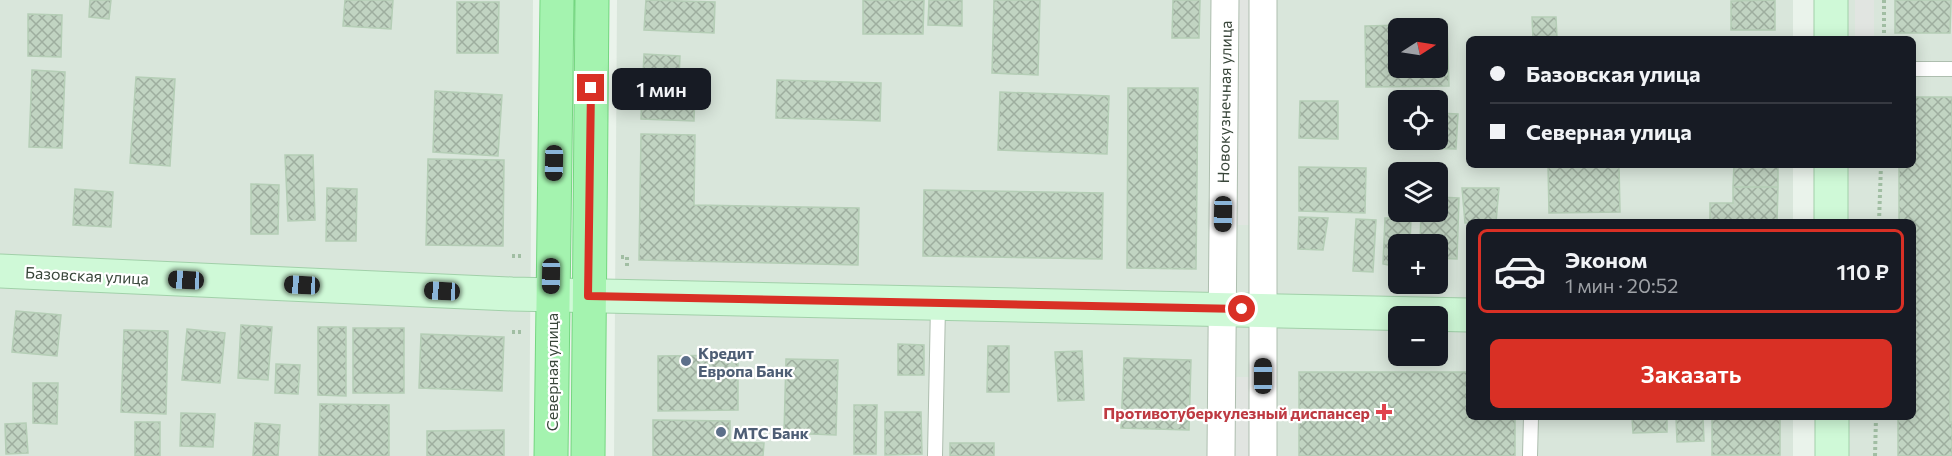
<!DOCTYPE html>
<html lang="ru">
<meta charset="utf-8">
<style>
body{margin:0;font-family:Commissioner,sans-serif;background:#242831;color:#f1f3f6;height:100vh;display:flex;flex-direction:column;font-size:22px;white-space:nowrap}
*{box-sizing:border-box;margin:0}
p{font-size:20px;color:#9ea1a6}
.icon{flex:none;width:33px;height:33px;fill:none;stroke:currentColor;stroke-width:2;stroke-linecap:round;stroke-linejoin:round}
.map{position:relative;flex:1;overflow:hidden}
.side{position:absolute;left:1466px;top:219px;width:450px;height:201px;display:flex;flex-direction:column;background:#171b24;border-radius:9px;box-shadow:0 3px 15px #0003}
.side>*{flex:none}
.hud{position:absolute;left:1466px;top:36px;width:450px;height:132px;border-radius:9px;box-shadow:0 3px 15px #0003;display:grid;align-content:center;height:132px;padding:0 24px;background:#171b24}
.needle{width:39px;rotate:78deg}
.buttons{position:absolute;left:1388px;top:18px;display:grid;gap:12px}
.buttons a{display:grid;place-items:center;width:60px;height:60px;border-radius:9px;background:#171b24;box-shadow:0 3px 15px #0003;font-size:30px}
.end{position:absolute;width:27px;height:27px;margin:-14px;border:8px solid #d93025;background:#fff;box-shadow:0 0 0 3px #fff}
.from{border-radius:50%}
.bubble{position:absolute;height:42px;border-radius:9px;background:#171b24;box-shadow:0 3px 15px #0003;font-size:20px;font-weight:600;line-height:42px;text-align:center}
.car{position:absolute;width:18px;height:36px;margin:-18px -9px;border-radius:8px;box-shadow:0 0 4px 2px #0007;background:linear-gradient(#222 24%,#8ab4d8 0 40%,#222 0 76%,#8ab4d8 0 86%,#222 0)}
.hud b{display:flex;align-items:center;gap:21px;height:57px;font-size:22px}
.hud b+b{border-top:2px solid #363941}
.hud i{width:15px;height:15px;background:#f1f3f6}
ul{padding:10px 0 0;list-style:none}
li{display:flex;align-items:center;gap:18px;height:84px;margin:0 12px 9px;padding:0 12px;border:3px solid #363941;border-radius:9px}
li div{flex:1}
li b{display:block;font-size:22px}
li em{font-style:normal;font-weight:600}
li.current{border-color:#d93025}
li>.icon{width:54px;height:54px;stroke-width:1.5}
.button{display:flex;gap:12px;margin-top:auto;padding:12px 24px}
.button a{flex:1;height:69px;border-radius:9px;background:#d93025;color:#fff;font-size:24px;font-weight:600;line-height:69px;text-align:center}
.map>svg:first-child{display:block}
.residential{fill:#d9e6db;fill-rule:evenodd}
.parking{fill:#e1e5e1}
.building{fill:url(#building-cross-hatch);stroke:#b5ceb6;stroke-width:1.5;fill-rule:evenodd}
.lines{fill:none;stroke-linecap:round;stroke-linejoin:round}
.lane-casing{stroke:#aebeaf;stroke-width:16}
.street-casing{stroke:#aebeaf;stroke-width:29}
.secondary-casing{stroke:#a1d0a9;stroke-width:35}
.primary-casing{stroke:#75d681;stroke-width:35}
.path{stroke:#a1bea3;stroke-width:4;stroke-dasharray:3 3;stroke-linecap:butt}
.lane{stroke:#fff;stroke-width:14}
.street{stroke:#fff;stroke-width:27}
.secondary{stroke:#cff9d7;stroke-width:33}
.primary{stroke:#a4f3af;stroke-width:33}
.route{stroke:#d93025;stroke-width:8}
.service-dot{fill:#5c6f8a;stroke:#fff;stroke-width:2}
.health-dot{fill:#e0444e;stroke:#fff;stroke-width:2}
.labels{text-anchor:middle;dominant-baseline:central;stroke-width:4.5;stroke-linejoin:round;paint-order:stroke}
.street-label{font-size:16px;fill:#39463a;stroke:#fff}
.service-label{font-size:16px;font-weight:bold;fill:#4e5e75;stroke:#fff;text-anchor:start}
.health-label{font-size:16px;font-weight:bold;fill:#be3a42;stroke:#fff;text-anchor:end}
</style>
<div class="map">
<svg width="1952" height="456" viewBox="0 0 1952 456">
<defs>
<pattern id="building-cross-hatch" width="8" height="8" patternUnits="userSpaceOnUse" patternTransform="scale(1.5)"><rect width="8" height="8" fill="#c1d4c2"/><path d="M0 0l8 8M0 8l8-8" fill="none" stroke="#9eae9f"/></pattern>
</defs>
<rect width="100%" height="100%" fill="#eaf3eb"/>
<!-- residential -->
<path class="residential" d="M0 0H533L529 456H0Z
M617 0H1793V39H1468V165H1793V222H1468V417H1793V456H614ZM1398 28H1437V68H1398ZM1398 100H1437V140H1398ZM1398 172H1437V212H1398ZM1398 244H1437V284H1398ZM1398 316H1437V356H1398Z
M1845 0H1952V456H1846V417H1912V222H1846L1845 165H1912V39H1845Z"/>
<!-- parking -->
<path class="parking" d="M1234 0H1253L1252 225H1234Z
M1855 0H1874V39H1855Z
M1234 377H1252V456H1233Z"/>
<!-- building -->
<path class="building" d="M90 0H111L109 19 89 17Z
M345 0H393L391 29 343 26Z
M646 0 715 2 714 33 644 30Z
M863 0H924L923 34H863Z
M929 0H962V26L928 25Z
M994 0H1040L1038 75 992 73Z
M1173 0H1200L1199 38H1172Z
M1775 0V30H1731V1Z
M1895 0H1951L1950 33H1895Z
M457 2H499L498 53H457Z
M28 14 62 15 61 57 28 56Z
M1532 17H1556L1557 39H1533Z
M1447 24 1449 86 1366 87 1365 26ZM1398 28H1437V68H1398Z
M644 54 680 56 679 77 643 76Z
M32 70 65 72 62 148 29 147Z
M136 77 175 79 170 166 130 163Z
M777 80 881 83 880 121 776 118Z
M1128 88H1198L1196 269 1127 268Z
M642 89 695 91 694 121 641 119Z
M435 91 502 95 498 156 433 152Z
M1000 92 1109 96 1107 154 998 150Z
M1912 97H1952V456H1898V417H1912V222H1899V165H1912Z
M1952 97V422H1950Z
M1300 101H1338V139L1299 138Z
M1437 113 1458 114 1456 149 1416 148V140H1437Z
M641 134 695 135 694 205 859 208 858 265 639 260Z
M285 155H313L315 220 288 221Z
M428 159 504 160 503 246 426 245Z
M1548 165H1619L1620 212 1549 213Z
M1734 165H1778V187H1733Z
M1299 167 1366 168 1365 213 1299 211Z
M251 184 279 185 278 234H251Z
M1733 187H1778L1777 222H1710V203H1733Z
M327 188 357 189 356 241H326Z
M1462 188H1499L1496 222 1465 223Z
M75 189 113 192 111 227 73 225Z
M924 190 1103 193 1102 259 923 256Z
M1437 197 1459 198 1457 259 1437 258V244H1420L1421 212H1437Z
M1299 217 1328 218 1323 250 1298 249Z
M1385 218H1411L1410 244H1398V267L1383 264Z
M1356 219 1376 220 1373 272 1353 271Z
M16 311 61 315 57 356 12 352Z
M241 325 272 327 268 380 238 378Z
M318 327H346V396L318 395Z
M353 328H404V393H353Z
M187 329 225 333 220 383 182 380Z
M124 330 168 331 166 414 121 412Z
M421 334 504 337 502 391 419 388Z
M898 344 924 345V375H898Z
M988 346H1009V392H987Z
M1082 351 1084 400 1058 401 1055 352Z
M738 355V410L658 411V356Z
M1124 358 1191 360 1189 430 1121 428Z
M786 359 838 360 836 435 784 433Z
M276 364 300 365 298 394 275 393Z
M1299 372H1468V417H1515V456H1299Z
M33 383H58L57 424 33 423Z
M320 404 389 405V456H319Z
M854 405H877L876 454H854Z
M885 412H921L922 454 885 455Z
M181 413 215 414 213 447 180 446Z
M1632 417H1667V432L1633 433Z
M1676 417H1703L1704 441 1677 442Z
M1712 417H1780V455H1712Z
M653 420 730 421V442L764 443 763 456H653Z
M135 422H160V456H135Z
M26 423 28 453 6 454 5 424Z
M255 423 280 425 278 456H253Z
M504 430V456H427V431Z
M950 443H994V456H950Z"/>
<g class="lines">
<defs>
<path id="lane" d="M1912 69H1952
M935 456 938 305
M1530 456 1531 417"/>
<path id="street" d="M1221 456 1225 0
M1263 456V0"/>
<path id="secondary" d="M1831 0V39
M1831 222V165
M0 271 512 294 1468 315
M1832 417V456"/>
<path id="primary" d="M551 456 557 0
M588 456 592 0"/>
</defs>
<!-- lane casing -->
<use href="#lane" class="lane-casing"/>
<!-- street casing -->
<use href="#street" class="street-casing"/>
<!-- secondary casing -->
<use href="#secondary" class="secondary-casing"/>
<!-- primary casing -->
<use href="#primary" class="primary-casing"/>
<!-- path -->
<path class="path" d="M1884 39V0
M1879 222 1881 165
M512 256H523
M621 257H627V267
M512 332H523
M1875 456 1876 417"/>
<!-- lane -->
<use href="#lane" class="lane"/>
<!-- street -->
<use href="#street" class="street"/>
<!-- secondary -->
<use href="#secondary" class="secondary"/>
<!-- primary -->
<use href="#primary" class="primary"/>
</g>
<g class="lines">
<!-- route -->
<path class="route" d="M591 88 588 296 1242 309"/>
</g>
<!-- markers -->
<g class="service-dot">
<circle cx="686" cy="361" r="6"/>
<circle cx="721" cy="432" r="6"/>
</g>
<path class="health-dot" d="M1381 403h6v6h6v6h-6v6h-6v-6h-6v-6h6z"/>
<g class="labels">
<!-- street labels -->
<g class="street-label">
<text transform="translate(1224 102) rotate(-89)">Новокузнечная улица</text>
<text transform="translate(87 275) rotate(3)">Базовская улица</text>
<text transform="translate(551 372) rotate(-90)">Северная улица</text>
</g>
<!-- service labels -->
<g class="service-label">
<text x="698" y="352">Кредит<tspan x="698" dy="18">Европа Банк</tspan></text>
<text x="733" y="432">МТС Банк</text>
</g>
<!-- health labels -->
<g class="health-label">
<text x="1370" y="412">Противотуберкулезный диспансер</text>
</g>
</g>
</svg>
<div class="buttons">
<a><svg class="needle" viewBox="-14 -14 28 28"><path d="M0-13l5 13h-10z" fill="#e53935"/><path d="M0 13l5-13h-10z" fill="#9ea1a6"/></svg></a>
<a><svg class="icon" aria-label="locate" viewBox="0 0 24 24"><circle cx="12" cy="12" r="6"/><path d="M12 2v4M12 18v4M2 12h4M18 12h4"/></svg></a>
<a><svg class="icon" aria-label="layers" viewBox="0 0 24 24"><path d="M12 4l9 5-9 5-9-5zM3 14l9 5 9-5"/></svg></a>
<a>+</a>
<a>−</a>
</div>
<i class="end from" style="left:1242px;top:309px"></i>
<i class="end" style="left:591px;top:88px"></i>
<div class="bubble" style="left:612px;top:68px;width:99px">1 мин</div>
<i class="car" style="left:554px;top:163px;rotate:181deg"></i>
<i class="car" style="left:1223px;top:214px;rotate:181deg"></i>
<i class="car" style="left:551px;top:276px;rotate:181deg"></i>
<i class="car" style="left:186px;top:280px;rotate:273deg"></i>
<i class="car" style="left:302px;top:285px;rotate:273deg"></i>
<i class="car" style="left:442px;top:291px;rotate:273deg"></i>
<i class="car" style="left:1263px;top:376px;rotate:0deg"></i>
<div class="hud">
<b><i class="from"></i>Базовская улица</b>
<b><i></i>Северная улица</b>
</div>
<section class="side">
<ul>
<li class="current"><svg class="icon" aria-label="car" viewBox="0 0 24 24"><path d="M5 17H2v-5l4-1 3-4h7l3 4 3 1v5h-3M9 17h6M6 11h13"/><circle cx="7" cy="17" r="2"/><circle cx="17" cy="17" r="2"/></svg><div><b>Эконом</b><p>1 мин · 20:52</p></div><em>110 ₽</em></li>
</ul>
<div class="button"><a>Заказать</a></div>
</section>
</div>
